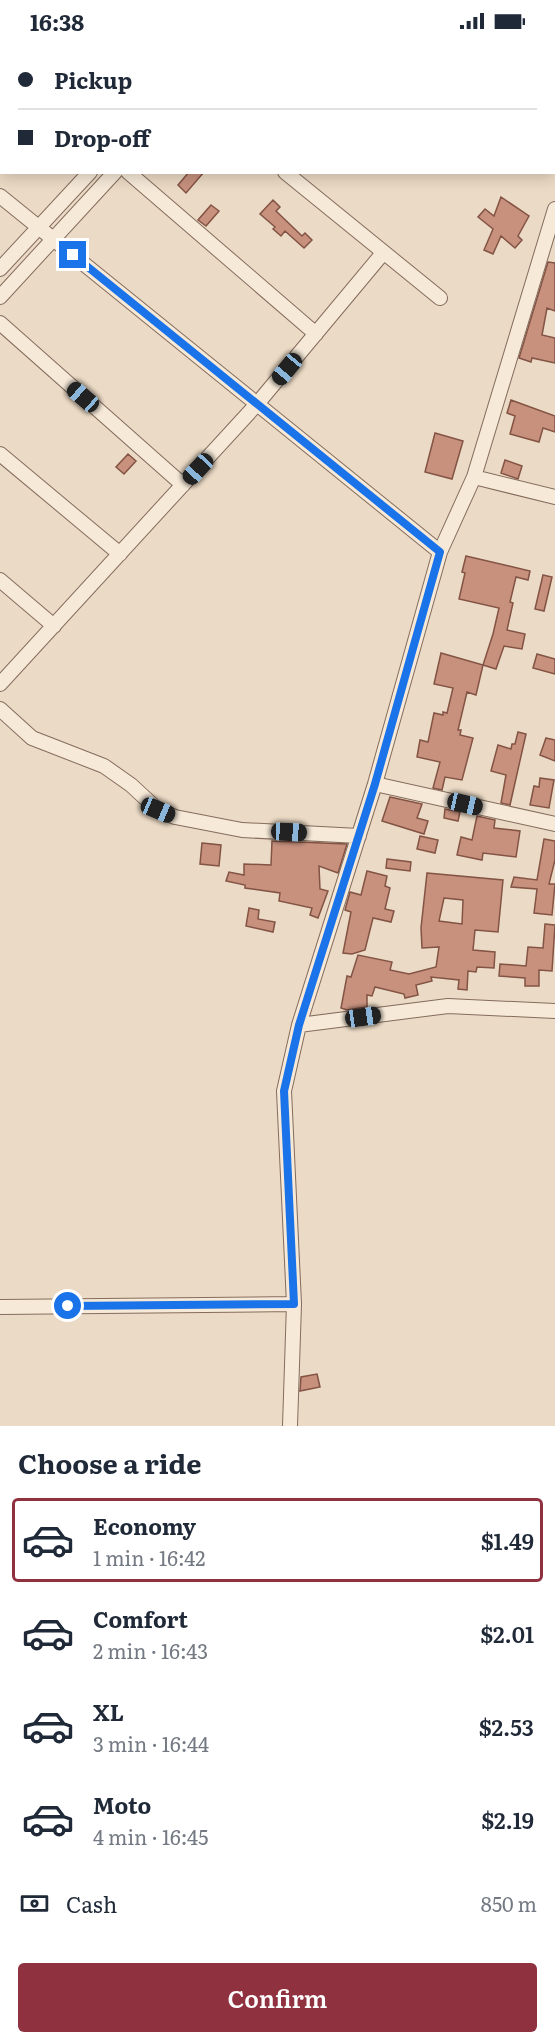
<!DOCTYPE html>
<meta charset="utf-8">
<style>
body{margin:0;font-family:Literata,serif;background:#f2f2f3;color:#1f2937;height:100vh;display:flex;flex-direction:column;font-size:22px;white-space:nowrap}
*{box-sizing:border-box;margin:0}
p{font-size:20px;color:#747a83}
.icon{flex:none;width:33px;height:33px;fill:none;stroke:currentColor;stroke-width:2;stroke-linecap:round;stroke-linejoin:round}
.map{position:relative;height:1384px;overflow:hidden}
.sheet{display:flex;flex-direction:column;background:#fff;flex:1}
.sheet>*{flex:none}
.guide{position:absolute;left:0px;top:0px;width:555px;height:132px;box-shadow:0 3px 15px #0003;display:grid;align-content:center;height:132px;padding:0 18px;background:#fff}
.end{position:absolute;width:27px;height:27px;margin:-14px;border:8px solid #1a73e8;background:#fff;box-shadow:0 0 0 3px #fff}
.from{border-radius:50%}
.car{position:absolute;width:18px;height:36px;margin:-18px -9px;border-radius:8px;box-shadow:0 0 4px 2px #0007;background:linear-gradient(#222 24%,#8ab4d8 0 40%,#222 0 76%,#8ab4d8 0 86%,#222 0)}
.guide b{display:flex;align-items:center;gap:21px;height:57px;font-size:22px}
.guide b+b{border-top:2px solid #e0e1e3}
.guide i{width:15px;height:15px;background:#1f2937}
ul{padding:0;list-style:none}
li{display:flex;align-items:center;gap:18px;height:84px;margin:0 12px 9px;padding:0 6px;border:3px solid transparent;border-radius:6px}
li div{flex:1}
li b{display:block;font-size:22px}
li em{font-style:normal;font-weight:600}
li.on{border-color:#903140}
li>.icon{width:54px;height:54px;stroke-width:1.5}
h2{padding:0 18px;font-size:27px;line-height:72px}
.pay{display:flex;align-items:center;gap:15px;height:66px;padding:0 18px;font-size:22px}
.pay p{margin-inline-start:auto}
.primary-button{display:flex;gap:12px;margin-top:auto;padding:12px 18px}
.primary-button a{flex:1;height:69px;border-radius:6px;background:#903140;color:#fff;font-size:24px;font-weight:600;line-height:69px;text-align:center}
.status{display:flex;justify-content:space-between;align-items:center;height:42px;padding:0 30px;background:#fff;direction:ltr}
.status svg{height:16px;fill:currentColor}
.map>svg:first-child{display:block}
.building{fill:#c7917e;stroke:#835344;stroke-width:1.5;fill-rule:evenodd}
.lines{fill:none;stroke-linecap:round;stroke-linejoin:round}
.minor-casing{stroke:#856c5d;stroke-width:16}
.minor{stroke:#f6e9d8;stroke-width:14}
.route{stroke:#1a73e8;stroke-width:8}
</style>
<div class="status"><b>16:38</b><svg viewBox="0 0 49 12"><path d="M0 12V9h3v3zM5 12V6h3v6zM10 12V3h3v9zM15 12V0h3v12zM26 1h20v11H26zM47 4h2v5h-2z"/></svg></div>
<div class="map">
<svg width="555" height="1384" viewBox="0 0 555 1384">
<rect width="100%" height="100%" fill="#ebdac5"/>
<!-- building -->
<path class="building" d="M189 130H204L186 151 178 143Z
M501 155 529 174 518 194 522 198 515 206 501 194 493 212 484 208 493 187 478 175 485 167 494 174Z
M273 158 280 165 276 169 302 194 305 191 312 198 304 206 285 189 281 194 273 187 275 185 260 172Z
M211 163 219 169 206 184 198 178Z
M548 220 555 221V269L547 266 542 293 555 296V321L532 316 531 320 519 316Z
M511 358 555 374V390L543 386 539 400 510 392 515 374 507 371Z
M435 391 463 399 452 437 425 430Z
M128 412 136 419 124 432 116 425Z
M505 418 522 424 518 437 501 431Z
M466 514 530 529 528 538 516 535 510 560 513 561 507 588 525 592 522 607 504 604 496 627 483 623 493 592 499 566 459 557 465 531 462 530Z
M543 533 552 535 544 569 535 567Z
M441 611 483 623 476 653 467 650 458 688H461L460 693 473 696 462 738 445 735 442 748 433 746 440 720 417 715 420 698 428 700 434 671 443 673V670L447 671 453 646 434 642Z
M537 612 555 617V632L533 626Z
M518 690 526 692 510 763 501 761 506 733 491 729 498 703 511 707 512 702H515Z
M546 696 555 698V719L540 713Z
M540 736 554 738 549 766 530 763 534 744 539 745Z
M390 755 422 762 417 776 428 779 424 792 382 779Z
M445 767 460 770 458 779 444 776Z
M477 774 495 778 494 786 520 789 516 815 483 811 482 818 457 813 461 795 472 798Z
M420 794 438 798 435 811 417 807Z
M544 797 555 799V818L549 842H555L552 873 534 871 537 847 511 845 514 835 537 838Z
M272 799 347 802 338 831 319 824 320 847 328 849 318 876 310 873 312 866 279 859 280 851 245 846V843L226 839 229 830 244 833V822L271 823Z
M202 801 221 803 219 824 200 822Z
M387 817 411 820 410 829 386 826Z
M367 829 387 834 385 844 390 846 385 867 394 869 391 880 373 876 365 908 352 912 343 911 351 870 345 868 350 850 361 853Z
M427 831 503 838 498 890 475 888 473 908 495 910 494 926 477 925 476 930 468 929 467 948 458 947 459 938 431 935 432 939 416 943 418 953 405 956 404 952 375 945 372 954 367 953V965L347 968 341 966 347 934 351 935 358 913 392 920 390 928 409 932 436 925 439 905 422 906 421 886ZM444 856 463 858 462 882 439 879Z
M249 866 259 868 258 877 275 880 273 890 246 884Z
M545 882 555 883 552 929 539 928V944H525V936L499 934 500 922 526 924 528 905 543 906Z
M317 1332 320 1345 300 1349 301 1335Z"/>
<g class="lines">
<defs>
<path id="minor" d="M129 0 131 2
M206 2 208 0
M232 2 234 0
M0 21 2 22
M128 130 316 292
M285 130 440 256
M0 154 440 510
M0 227 90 130
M0 255 115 130
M0 281 183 443
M0 412 120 512
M474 435 555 455
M0 538 54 584
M0 642 257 362 383 211
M0 667 32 696 104 724 131 743 158 768 175 775 242 788 359 794
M375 742 555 782
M299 983 448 964 555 969
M0 1265 294 1262
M290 1384 294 1262 284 1049 299 983 375 742 440 510 474 435 555 167"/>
</defs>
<!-- minor casing -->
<use href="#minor" class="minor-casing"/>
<!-- minor -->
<use href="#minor" class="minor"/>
</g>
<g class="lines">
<!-- route -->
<path class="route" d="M68 1264 294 1262 284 1049 299 983 375 742 440 510 73 213"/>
</g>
</svg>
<i class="end from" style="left:68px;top:1264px"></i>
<i class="end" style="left:73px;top:213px"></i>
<i class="car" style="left:287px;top:327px;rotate:220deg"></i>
<i class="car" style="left:83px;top:355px;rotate:311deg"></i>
<i class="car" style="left:198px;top:427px;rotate:223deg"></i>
<i class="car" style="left:465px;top:762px;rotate:103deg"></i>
<i class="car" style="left:158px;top:768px;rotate:113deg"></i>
<i class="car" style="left:289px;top:790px;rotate:93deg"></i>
<i class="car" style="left:363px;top:975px;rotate:82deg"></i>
<div class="guide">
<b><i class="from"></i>Pickup</b>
<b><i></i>Drop-off</b>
</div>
</div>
<section class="sheet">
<h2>Choose a ride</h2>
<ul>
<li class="on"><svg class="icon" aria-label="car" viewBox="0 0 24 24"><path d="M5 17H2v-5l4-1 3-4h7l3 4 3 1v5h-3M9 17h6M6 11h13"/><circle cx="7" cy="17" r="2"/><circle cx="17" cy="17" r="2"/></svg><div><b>Economy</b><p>1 min · 16:42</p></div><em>$1.49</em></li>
<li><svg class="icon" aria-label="car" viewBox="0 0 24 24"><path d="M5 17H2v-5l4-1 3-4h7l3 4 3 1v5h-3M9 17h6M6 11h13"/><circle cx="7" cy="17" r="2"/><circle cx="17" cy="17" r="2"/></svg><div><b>Comfort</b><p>2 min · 16:43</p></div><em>$2.01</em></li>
<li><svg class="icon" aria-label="car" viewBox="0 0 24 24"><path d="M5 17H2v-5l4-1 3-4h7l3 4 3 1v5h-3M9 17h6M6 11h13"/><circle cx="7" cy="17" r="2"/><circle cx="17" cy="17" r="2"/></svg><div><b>XL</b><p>3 min · 16:44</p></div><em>$2.53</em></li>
<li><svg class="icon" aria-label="car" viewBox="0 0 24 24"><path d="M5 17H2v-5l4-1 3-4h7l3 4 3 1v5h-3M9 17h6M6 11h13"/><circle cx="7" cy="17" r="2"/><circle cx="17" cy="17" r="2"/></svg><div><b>Moto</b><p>4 min · 16:45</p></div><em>$2.19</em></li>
</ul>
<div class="pay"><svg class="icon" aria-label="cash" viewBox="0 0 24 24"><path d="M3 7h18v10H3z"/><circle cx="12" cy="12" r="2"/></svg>Cash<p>850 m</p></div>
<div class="primary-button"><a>Confirm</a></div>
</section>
